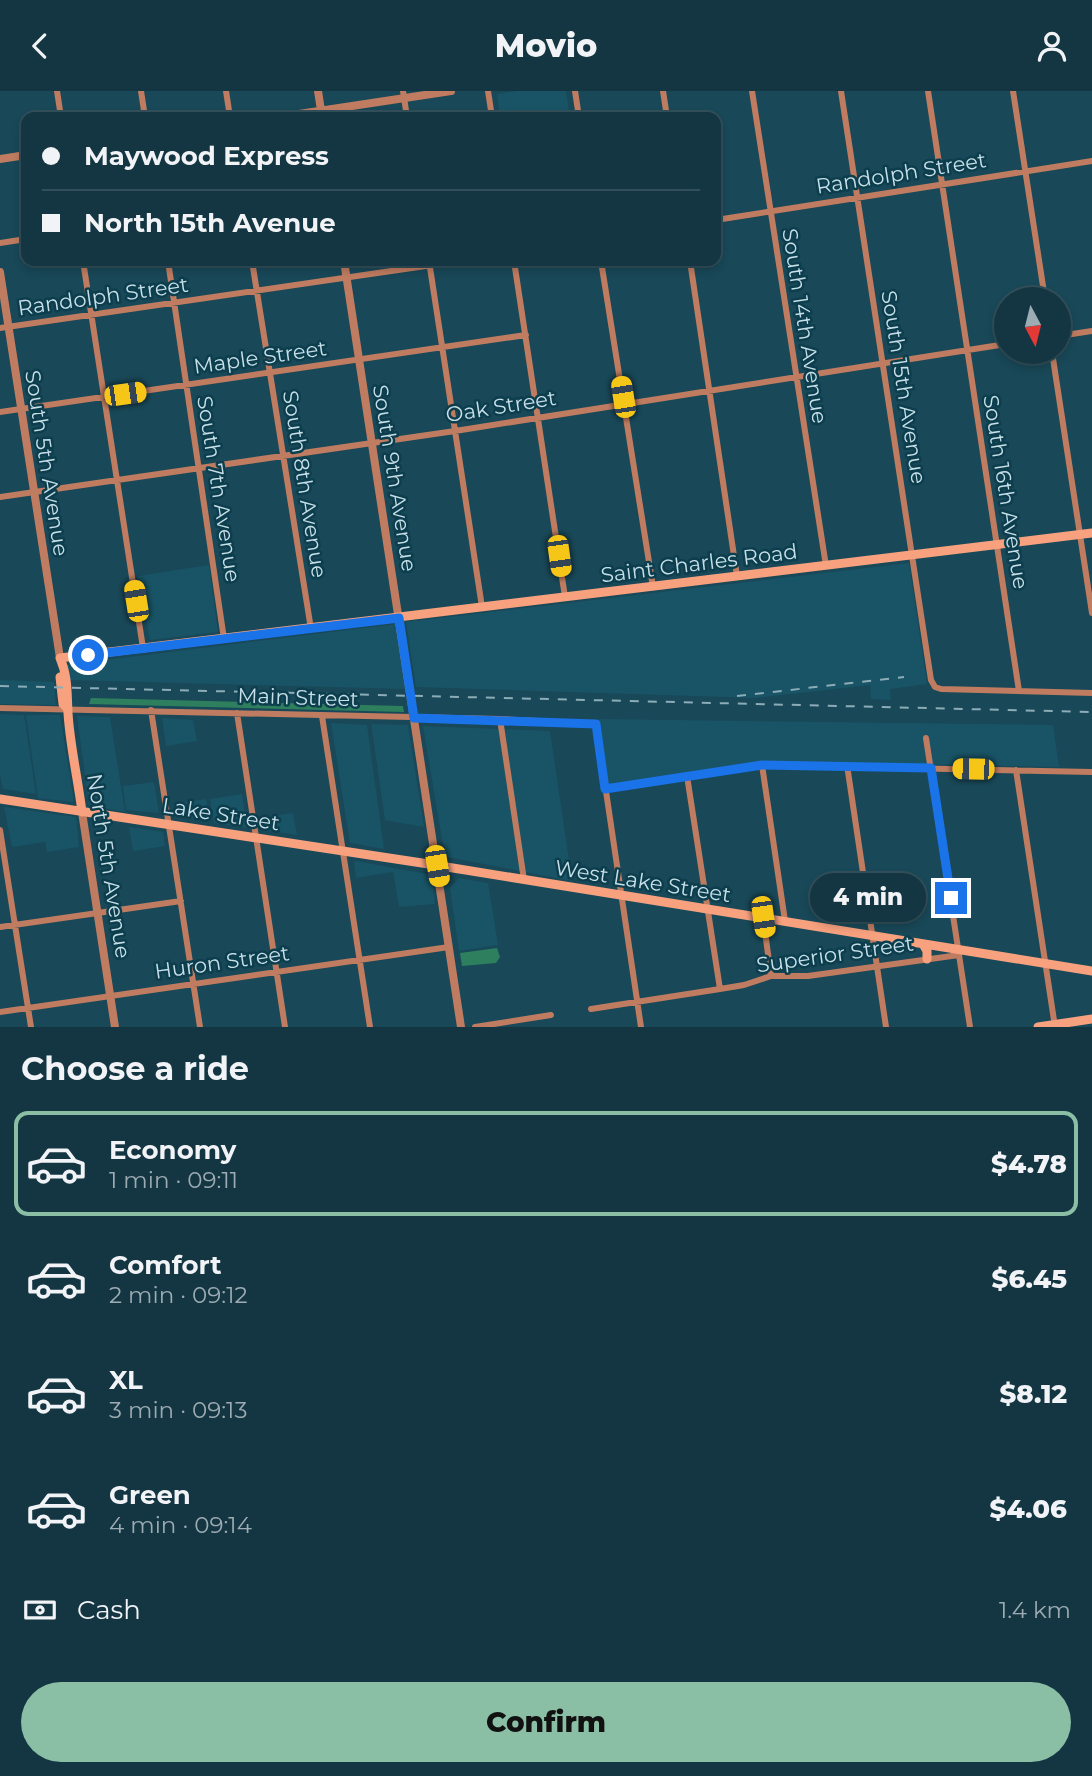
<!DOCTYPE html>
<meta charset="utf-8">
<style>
body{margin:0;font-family:Montserrat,sans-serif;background:#1c3e49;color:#f1f3f6;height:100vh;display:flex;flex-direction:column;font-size:26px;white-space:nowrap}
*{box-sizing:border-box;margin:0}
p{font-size:23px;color:#9dabb2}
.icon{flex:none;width:38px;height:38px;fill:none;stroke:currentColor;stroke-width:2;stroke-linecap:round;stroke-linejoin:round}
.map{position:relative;height:936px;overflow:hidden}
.sheet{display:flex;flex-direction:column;background:#133642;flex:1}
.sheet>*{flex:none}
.top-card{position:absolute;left:21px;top:21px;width:700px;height:154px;border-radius:14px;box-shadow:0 4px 10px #0003,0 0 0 2px #32505b;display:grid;align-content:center;height:154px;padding:0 21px;background:#133642}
.needle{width:46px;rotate:173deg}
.fabs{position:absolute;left:994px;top:196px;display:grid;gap:14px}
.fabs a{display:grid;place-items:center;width:77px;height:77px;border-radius:50%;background:#133642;box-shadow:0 4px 10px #0003,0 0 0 2px #32505b;font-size:35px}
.end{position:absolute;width:32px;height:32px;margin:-16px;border:9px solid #1a73e8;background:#fff;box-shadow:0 0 0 4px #fff}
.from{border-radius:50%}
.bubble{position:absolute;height:49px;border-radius:24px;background:#133642;box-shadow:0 4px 10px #0003,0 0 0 2px #32505b;font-size:23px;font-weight:800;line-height:49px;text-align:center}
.car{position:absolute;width:21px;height:42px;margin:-21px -10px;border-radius:9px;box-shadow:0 0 5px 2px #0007;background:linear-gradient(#f5c518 24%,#345 0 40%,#f5c518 0 76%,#345 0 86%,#f5c518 0)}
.top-card b{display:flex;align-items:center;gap:24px;height:66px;font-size:26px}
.top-card b+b{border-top:2px solid #32505b}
.top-card i{width:18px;height:18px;background:#f1f3f6}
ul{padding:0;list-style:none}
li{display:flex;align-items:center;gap:21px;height:105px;margin:0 14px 10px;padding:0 7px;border:4px solid transparent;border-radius:14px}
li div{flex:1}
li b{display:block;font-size:26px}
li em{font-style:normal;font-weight:800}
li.active{border-color:#8abfa5}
li>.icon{width:63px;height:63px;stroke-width:1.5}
h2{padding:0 21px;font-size:32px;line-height:84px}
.pay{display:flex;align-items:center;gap:18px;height:77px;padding:0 21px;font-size:26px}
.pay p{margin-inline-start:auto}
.cta{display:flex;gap:14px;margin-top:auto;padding:14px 21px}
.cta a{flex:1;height:80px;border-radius:42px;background:#8abfa5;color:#111;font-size:28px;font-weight:800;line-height:80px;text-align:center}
header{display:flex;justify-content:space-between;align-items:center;height:91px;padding:0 21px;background:#133642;font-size:32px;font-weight:800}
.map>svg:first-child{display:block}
.built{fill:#185466}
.green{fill:#2e7f5e}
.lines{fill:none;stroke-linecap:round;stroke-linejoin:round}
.minor{stroke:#bf7c60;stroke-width:6}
.tertiary{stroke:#bf7c60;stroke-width:8}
.secondary{stroke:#f7a17e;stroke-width:9}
.rail{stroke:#8cacb7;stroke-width:2;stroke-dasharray:9 9;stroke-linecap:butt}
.route{stroke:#1a73e8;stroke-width:9}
.labels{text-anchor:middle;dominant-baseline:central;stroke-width:5;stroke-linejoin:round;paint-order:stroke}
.street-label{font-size:21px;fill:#c7dfe8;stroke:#0c3e4d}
</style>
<header><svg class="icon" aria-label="back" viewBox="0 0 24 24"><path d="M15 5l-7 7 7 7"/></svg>Movio<svg class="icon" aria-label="person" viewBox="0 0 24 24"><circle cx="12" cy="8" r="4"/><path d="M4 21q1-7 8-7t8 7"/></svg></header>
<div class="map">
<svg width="1092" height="936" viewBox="0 0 1092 936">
<rect width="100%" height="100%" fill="#194858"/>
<!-- built -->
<path class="built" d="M517 0H566L570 26H500L497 3Z
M909 472 927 593 890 598 891 609 871 608 870 594 756 607 416 596 406 531Z
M209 474 218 541 150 549 138 485Z
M396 533 406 598 68 589 65 574Z
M0 589 54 591 56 614 0 613Z
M0 623 24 624 36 703 3 698 0 683Z
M26 624H60L74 711 38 707Z
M77 625 110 626 125 721 89 714Z
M162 627 193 629 197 650 166 655Z
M599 628 1053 634 1059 676 770 670 608 695Z
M331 632 367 634 384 758 350 752Z
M371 633 408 634 424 736 385 729Z
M423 635 550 640 572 790 447 766 444 760Z
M154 691 159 722 126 719 123 695Z
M242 703 247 737 214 732 210 708Z
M206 708 209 730 176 725 174 713Z
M4 716 76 726 79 756 47 761 45 751 12 756Z
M293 722 297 744 263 739 262 726Z
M129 736 163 741 165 755 133 760Z
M356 770 427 783 432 789 435 813 399 816 393 781 356 787 354 771Z
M459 787 488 792 498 854 459 860 450 797Z"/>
<!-- green -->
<path class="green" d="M91 607 403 615 404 621 89 613Z
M497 857 500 866 496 872 462 875 460 862Z"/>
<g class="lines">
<!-- minor -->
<path class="minor" d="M57 0 61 26
M141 0 145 26
M226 0 230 26
M403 0 407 26
M488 0 492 26
M575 0 579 26
M663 0 667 26
M752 0 826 475
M841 0 931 589 935 596 941 598 1092 602
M928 0 1019 600
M1013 0 1045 208
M716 129 1092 70
M0 152 26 148
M83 170 143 557
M168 170 224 548
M252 170 311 538
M429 170 482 516
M514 170 565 506
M601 170 653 496
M690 170 737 485
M0 237 460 170
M1059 245 1092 240
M1052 261 1092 522
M0 321 526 244
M0 406 455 340 1006 253
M0 617 500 628 596 633 641 936
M151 619 200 936
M237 622 285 936
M322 625 370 936
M500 628 524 789
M926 647 970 936
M762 674 785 830
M847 674 886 936
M1016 679 1055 936
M687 685 720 898
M605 698 762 674 1092 681
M0 739 31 936
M763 826 771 885
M0 836 181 810
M591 918 720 898 744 894 771 885H808L959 864
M0 921 449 856
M475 936 551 924"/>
<!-- tertiary -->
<path class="tertiary" d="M318 0 322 26
M279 26 451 0
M0 68 26 64
M344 170 461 936
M0 181 60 567
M82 721 115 936"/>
<!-- secondary -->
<path class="secondary" d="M60 567 1092 442
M60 567C68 585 67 603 68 622 70 655 78 688 82 721
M60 586 63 613 68 618
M0 708 422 772 1092 880
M923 853 927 860V868
M1038 936 1092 928"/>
<!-- rail -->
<path class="rail" d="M0 595 1092 621
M737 605 904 586"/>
</g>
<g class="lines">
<!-- route -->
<path class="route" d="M88 564 399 527 414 627 596 633 605 698 762 674 931 677 951 807"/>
</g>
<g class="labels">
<!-- street labels -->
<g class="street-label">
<text transform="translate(901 82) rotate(-9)">Randolph Street</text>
<text transform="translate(103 205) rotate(-8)">Randolph Street</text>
<text transform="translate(805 235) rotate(81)">South 14th Avenue</text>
<text transform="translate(260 266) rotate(-8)">Maple Street</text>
<text transform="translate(904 296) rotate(81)">South 15th Avenue</text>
<text transform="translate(501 315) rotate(-9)">Oak Street</text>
<text transform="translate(47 372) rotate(81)">South 5th Avenue</text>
<text transform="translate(395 387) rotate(81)">South 9th Avenue</text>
<text transform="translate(305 393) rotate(81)">South 8th Avenue</text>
<text transform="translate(219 398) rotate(81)">South 7th Avenue</text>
<text transform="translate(1006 401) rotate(81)">South 16th Avenue</text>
<text transform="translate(699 472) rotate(-7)">Saint Charles Road</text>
<text transform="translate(298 606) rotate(2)">Main Street</text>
<text transform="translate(221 723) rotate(9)">Lake Street</text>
<text transform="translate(109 775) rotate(81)">North 5th Avenue</text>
<text transform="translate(643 790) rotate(9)">West Lake Street</text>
<text transform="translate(835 863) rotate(-8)">Superior Street</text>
<text transform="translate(222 871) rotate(-8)">Huron Street</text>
</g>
</g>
</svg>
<div class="fabs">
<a><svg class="needle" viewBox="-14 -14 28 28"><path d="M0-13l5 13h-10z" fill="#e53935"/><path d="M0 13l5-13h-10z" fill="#9dabb2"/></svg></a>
</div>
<i class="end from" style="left:88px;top:564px"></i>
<i class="end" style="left:951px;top:807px"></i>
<div class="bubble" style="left:810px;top:782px;width:116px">4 min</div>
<i class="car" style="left:125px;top:303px;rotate:82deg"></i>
<i class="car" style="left:623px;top:306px;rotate:351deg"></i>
<i class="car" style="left:559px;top:465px;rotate:172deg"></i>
<i class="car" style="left:136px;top:510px;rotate:351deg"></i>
<i class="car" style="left:973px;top:678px;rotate:271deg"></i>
<i class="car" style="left:437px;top:775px;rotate:171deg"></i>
<i class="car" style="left:763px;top:826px;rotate:172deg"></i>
<div class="top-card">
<b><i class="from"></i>Maywood Express</b>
<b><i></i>North 15th Avenue</b>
</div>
</div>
<section class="sheet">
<h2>Choose a ride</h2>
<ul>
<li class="active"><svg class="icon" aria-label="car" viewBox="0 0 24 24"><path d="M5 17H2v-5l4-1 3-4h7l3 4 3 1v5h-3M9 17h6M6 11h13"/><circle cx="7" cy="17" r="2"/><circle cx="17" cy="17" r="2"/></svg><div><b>Economy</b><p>1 min · 09:11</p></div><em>$4.78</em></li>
<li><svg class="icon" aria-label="car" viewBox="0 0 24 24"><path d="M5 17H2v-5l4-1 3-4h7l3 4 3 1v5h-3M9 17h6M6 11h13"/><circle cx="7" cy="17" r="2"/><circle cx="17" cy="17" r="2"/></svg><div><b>Comfort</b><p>2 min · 09:12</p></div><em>$6.45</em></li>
<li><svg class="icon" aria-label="car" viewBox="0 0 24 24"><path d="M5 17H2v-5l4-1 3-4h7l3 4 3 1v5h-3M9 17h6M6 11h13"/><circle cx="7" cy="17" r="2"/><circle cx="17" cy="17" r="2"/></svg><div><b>XL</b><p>3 min · 09:13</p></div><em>$8.12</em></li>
<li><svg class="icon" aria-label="car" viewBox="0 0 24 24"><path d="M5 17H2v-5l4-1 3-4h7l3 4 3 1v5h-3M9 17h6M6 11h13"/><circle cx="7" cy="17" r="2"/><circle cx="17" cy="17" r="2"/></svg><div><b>Green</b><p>4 min · 09:14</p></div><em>$4.06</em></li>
</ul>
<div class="pay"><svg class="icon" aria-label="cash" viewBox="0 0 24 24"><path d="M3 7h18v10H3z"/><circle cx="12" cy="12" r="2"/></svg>Cash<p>1.4 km</p></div>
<div class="cta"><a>Confirm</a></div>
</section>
